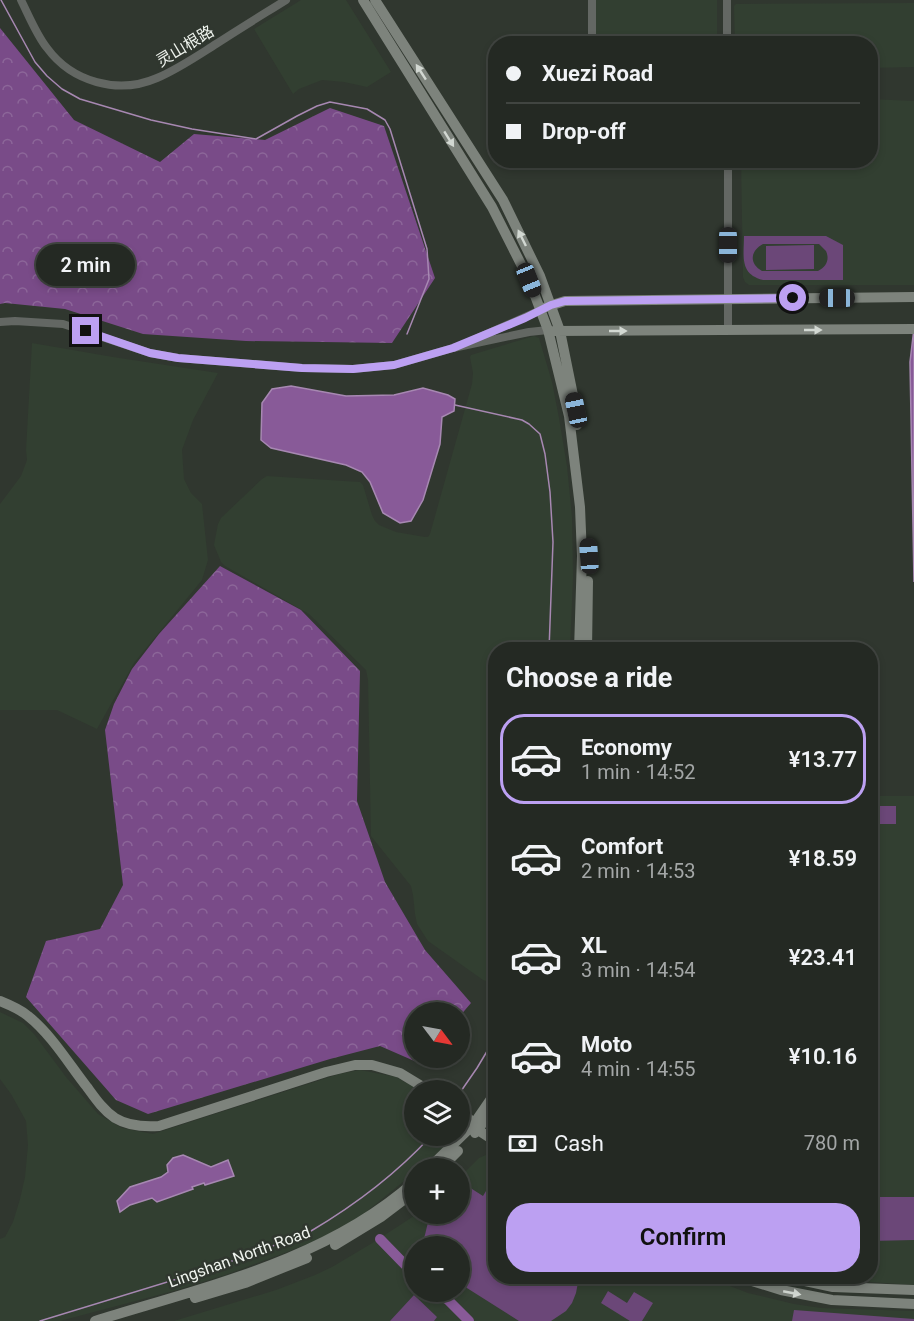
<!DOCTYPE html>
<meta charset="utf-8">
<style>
body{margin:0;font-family:Roboto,"Noto Sans SC",sans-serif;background:#2c312b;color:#f1f3f6;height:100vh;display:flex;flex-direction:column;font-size:22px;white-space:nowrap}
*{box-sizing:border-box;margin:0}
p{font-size:20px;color:#a3a6a6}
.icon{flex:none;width:33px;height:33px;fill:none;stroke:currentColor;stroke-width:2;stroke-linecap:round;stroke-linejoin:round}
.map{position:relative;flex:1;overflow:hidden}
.side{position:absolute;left:488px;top:642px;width:390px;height:642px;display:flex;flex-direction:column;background:#242923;border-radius:24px;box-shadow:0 3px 9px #0003,0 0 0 2px #414541}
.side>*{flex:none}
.banner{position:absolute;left:488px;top:36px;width:390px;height:132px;border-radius:24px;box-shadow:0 3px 9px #0003,0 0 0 2px #414541;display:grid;align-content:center;height:132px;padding:0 18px;background:#242923}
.needle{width:39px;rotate:122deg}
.buttons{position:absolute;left:404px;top:1002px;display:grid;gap:12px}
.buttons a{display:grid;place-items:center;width:66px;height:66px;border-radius:50%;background:#242923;box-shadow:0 3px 9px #0003,0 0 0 2px #414541;font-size:30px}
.end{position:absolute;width:27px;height:27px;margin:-14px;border:8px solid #bca0f2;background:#111;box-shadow:0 0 0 3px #111}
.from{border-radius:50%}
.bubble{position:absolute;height:42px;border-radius:21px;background:#242923;box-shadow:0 3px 9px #0003,0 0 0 2px #414541;font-size:20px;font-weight:600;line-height:42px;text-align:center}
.car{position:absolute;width:18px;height:36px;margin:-18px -9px;border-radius:8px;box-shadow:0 0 4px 2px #0007;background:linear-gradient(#222 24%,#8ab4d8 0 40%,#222 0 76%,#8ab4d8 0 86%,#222 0)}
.banner b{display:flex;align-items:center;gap:21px;height:57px;font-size:22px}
.banner b+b{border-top:2px solid #414541}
.banner i{width:15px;height:15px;background:#f1f3f6}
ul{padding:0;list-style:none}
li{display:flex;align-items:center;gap:18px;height:90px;margin:0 12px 9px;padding:0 6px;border:3px solid transparent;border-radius:24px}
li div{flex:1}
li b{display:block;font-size:22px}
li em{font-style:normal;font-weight:600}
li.selected{border-color:#bca0f2}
li>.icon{width:54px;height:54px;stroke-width:1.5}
h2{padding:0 18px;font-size:27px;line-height:72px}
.pay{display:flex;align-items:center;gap:15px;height:66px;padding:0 18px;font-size:22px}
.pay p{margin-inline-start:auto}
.action{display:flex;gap:12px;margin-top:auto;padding:12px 18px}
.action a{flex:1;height:69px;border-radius:24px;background:#bca0f2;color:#111;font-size:24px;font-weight:600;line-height:69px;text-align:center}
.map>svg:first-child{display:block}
.built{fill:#323f31;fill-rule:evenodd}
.grass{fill:#6b4778;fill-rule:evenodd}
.forest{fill:url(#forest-crowns)}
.water{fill:#885a98;stroke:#a788b2;stroke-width:1.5}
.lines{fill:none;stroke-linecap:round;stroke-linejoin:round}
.stream{stroke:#a788b2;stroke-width:1.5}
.river{stroke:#885a98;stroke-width:10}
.street{stroke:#636763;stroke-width:8}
.secondary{stroke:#7d837c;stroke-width:10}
.oneway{fill:#d2d8d2}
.route{stroke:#bca0f2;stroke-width:8}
.labels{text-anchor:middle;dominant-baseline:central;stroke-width:5;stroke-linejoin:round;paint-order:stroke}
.street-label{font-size:16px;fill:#eff4ee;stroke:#30372f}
</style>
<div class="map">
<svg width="914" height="1321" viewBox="0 0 914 1321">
<defs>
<pattern id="forest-crowns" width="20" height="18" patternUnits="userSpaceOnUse" patternTransform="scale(1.5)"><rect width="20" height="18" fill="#794b88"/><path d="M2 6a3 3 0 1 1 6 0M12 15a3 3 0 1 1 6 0" fill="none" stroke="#8c6699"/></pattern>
</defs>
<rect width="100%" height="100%" fill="#30372f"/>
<!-- built -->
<path class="built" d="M301 0H346L391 72 367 87 344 82 322 80 299 89 293 94 254 29Z
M595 0H717V43H596Z
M914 3V67L870 68V44L735 43 734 6 736 4Z
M870 99 914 101V285H749L745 282 743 277 741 161 870 160Z
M534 336 539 338 552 382 559 418 567 466 572 517 573 577 570 649 495 650V984L483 980 428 941 417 924 415 914 413 895 411 886 371 836 368 680 366 670 309 614 225 566 221 562 214 545 218 524 221 518 262 479 267 476 360 482 363 485 372 515 375 521 379 525 396 532 425 537H428L430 534 472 384 473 373 470 357 471 355Z
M32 343 113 357 218 373 193 420 182 450 184 479 191 493 202 504 208 560 202 580 134 663 97 729 57 710H0V504L21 476 27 460 26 450Z
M870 796H914V1285L871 1282 828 1277 870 1276Z
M0 1012 23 1023 34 1034 66 1077 98 1114 122 1128 153 1134 339 1074 360 1070 396 1077 419 1090H414V1136H453V1139L420 1168H414V1173L361 1216 330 1235 282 1254 225 1275 177 1290 60 1321H0V1239L5 1237 13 1222 20 1199 25 1177 28 1145 26 1121 11 1094 0 1079Z
M488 1154 495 1155V1276L707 1277 748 1293 794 1304 821 1308 914 1311V1321H174L276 1290 315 1275 332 1267 374 1242 417 1214H459V1178L479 1158ZM414 1246H459V1292H414Z"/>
<!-- grass -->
<path class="grass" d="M744 236H826L843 245V280H763C739 274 744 256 744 236ZM763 244H819L826 251C830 260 826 267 818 271H762C749 264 750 251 763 244Z
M814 245V269L766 270V246Z
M870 806H896V824H870Z
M461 1182 483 1196 486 1191 495 1197V1276L579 1277 576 1293 572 1303 566 1311 551 1321H519L459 1283V1246H420C427 1237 425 1225 432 1214H459V1186Z
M870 1197H914V1240L870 1241Z
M608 1291 627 1303 634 1292 653 1303 642 1321H630L601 1303Z
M414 1295 437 1317 434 1321H390Z
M794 1310 914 1319V1321H792Z"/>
<!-- forest -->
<path class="forest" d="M0 28 74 120 160 162 194 134 265 140 330 108 384 126 435 278 392 343 246 341 143 334 65 309 5 303 0 304Z
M220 566 301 610 360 671 357 801 385 882 425 950 471 1003 459 1017V1012H414V1058H424L419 1063 380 1046 330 1059 148 1114 116 1100 26 997 46 941 100 929 123 885 105 730 114 704 132 669 159 634Z"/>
<!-- water -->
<path class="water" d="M914 328V582L910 362Z
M291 386 346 396 394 395 423 388 448 395 455 399 454 411 442 417 440 444 423 500 411 521 400 523 383 513 370 482 362 472 346 465 271 448 261 440 262 403 272 389Z
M183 1155 211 1167 228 1160 234 1176 205 1185 204 1183 192 1187 193 1189 157 1202 152 1198 130 1205 120 1212 117 1201 130 1187 161 1177 168 1172 167 1165 173 1158Z"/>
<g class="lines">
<!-- stream -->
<path class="stream" d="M1 0 35 62 47 76 62 89 80 99 151 120 192 129 256 139 297 116 317 106 330 102 367 109 385 120 390 129 427 249 429 279 407 334
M455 405 522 420 529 424 540 434 545 454 550 492 553 542 549 650
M459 1094 477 1068 495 1038
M311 1231C355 1205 396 1174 431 1136
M40 1321 213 1268 286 1241"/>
<!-- river -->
<path class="river" d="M380 1239 414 1274
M434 1292 448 1300 469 1321"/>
<!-- street -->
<path class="street" d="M21 0C28 14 37 36 47 48 72 82 118 95 157 78 178 69 197 56 216 44 239 29 262 15 286 0
M592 0V44
M727 0V44
M728 160V330
M0 322 15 321 63 324 150 353 178 358 302 368 353 369 394 365 453 348 529 332 548 330
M471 341 541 310"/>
<!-- secondary -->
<path class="secondary" d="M363 0 492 207 529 280 548 330 569 416 580 507 582 556 579 650
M375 0 503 200 540 276 560 331 576 410 577 425
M546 307 565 301 914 297
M554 331 914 329
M587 650 588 581
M0 1001C10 1005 20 1009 28 1016 51 1034 69 1064 87 1087 95 1098 103 1110 115 1118 128 1126 144 1127 159 1126L326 1072 355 1065H372L400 1073 428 1090
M459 1110 464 1113 478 1130 495 1141
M475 1133 495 1108
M429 1168 473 1125 495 1093
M441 1168 458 1151
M335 1245 381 1217 414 1192
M736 1276 781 1290 832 1300 914 1304
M782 1276 833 1287 914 1290
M195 1298 245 1283 307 1258
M95 1321C204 1287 327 1260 414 1182"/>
</g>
<!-- one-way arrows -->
<defs><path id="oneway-solid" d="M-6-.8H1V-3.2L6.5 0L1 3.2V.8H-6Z" transform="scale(1.5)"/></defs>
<g class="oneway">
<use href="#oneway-solid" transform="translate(421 72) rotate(-123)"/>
<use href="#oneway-solid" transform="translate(449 139) rotate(58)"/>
<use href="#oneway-solid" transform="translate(522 238) rotate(-116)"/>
<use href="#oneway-solid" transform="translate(813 330)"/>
<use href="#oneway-solid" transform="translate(618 331)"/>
<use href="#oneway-solid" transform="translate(792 1293) rotate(11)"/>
</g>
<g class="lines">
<!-- route -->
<path class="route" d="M86 331 150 353 178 358 302 368 353 369 394 365 453 348 525 318 551 305 565 301 793 298"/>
</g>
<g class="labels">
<!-- street labels -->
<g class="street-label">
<text transform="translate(185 46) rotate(-31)">灵山根路</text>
<text transform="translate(239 1257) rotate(-20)">Lingshan North Road</text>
</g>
</g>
</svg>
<div class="buttons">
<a><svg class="needle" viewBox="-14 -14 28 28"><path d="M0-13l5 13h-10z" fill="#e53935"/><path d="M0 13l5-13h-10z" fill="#a3a6a6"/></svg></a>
<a><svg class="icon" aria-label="layers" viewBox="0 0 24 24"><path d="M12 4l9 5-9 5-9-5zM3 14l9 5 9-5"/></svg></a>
<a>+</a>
<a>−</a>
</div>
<i class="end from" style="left:793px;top:298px"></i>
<i class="end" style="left:86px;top:331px"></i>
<div class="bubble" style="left:36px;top:244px;width:99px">2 min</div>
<i class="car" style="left:728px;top:245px;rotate:180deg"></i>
<i class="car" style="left:529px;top:280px;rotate:158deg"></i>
<i class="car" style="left:837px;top:298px;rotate:270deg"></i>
<i class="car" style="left:576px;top:410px;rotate:348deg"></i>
<i class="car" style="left:589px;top:556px;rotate:356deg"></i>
<div class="banner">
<b><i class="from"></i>Xuezi Road</b>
<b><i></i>Drop-off</b>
</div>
<section class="side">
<h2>Choose a ride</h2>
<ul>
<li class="selected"><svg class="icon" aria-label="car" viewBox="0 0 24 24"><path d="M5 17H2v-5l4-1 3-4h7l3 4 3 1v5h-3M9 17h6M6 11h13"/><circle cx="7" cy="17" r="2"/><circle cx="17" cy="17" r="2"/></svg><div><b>Economy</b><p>1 min · 14:52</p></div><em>¥13.77</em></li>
<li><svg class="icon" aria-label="car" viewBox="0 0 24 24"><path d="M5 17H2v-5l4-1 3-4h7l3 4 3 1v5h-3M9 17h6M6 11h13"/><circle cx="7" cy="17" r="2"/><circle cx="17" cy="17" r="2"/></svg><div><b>Comfort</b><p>2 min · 14:53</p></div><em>¥18.59</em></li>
<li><svg class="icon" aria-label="car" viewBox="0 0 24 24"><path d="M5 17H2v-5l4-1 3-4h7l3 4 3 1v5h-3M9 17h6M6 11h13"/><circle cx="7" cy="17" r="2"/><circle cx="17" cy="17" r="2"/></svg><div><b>XL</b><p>3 min · 14:54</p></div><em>¥23.41</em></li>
<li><svg class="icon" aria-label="car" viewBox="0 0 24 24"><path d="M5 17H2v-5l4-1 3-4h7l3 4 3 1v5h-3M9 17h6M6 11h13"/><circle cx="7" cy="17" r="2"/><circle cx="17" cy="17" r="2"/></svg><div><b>Moto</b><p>4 min · 14:55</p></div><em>¥10.16</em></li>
</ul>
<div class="pay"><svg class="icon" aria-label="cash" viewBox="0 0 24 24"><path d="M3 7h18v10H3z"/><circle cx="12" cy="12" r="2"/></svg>Cash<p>780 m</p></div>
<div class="action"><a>Confirm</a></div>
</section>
</div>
